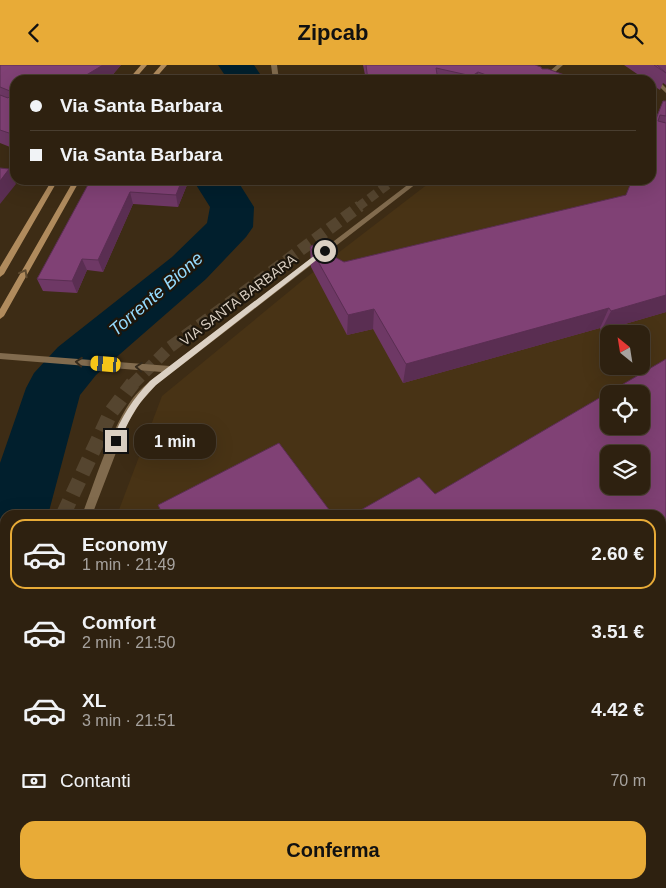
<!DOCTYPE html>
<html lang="it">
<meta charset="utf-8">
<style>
body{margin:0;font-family:Helvetica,sans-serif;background:#3a2e1e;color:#f1f3f6;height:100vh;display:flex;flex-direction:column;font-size:19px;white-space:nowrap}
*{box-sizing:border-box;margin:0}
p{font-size:16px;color:#a7a39f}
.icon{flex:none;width:28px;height:28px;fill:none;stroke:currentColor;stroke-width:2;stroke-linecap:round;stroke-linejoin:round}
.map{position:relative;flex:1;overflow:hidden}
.panel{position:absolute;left:0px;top:445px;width:666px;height:379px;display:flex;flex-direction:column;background:#2e2110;border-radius:15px 15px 0 0;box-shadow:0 5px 20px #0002,0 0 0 1px #493e30}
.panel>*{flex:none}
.top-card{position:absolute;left:10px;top:10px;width:646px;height:110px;border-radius:15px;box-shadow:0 5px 20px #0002,0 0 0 1px #493e30;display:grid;align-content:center;height:110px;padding:0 20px;background:#2e2110}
.needle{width:32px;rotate:330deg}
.controls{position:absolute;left:600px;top:260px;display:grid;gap:10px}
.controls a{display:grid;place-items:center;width:50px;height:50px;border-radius:10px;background:#2e2110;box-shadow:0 5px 20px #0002,0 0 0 1px #493e30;font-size:25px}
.end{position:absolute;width:22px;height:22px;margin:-11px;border:6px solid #dbd0c3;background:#111;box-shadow:0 0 0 2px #111}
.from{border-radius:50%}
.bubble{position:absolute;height:35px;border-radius:15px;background:#2e2110;box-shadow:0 5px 20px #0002,0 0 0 1px #493e30;font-size:16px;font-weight:700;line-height:35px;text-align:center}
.car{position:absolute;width:15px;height:30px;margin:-15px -8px;border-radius:6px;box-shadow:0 0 4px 1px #0007;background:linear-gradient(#f5c518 24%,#345 0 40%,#f5c518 0 76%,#345 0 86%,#f5c518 0)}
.top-card b{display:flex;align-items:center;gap:18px;height:48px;font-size:19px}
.top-card b+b{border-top:1px solid #493e30}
.top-card i{width:12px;height:12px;background:#f1f3f6}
ul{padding:9px 0 0;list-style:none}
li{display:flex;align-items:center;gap:15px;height:70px;margin:0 10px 8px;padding:0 10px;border:2px solid transparent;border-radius:15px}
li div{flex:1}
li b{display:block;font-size:19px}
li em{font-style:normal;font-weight:700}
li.on{border-color:#e8ab37}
li>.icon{width:45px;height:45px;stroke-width:1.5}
.pay{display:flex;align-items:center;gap:12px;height:55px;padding:0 20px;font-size:19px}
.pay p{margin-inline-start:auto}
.cta{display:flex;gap:10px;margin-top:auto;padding:10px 20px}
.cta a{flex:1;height:58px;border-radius:15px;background:#e8ab37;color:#111;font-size:20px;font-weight:700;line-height:58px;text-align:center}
header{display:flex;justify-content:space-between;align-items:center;height:65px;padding:0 20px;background:#e8ab37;color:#111;font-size:22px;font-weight:700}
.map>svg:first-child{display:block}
.built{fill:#483315;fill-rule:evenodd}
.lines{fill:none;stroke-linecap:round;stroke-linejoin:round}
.river{fill:#011f2d;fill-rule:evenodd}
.highway-tunnel-far3{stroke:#55452f;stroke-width:9;stroke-dasharray:9 5;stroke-linecap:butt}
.highway-tunnel-far2{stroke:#55452f;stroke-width:12;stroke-dasharray:12 6;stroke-linecap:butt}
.highway-tunnel-far1{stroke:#55452f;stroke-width:15;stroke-dasharray:15 8;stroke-linecap:butt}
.highway-tunnel{stroke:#55452f;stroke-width:19;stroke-dasharray:19 9;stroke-linecap:butt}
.street{fill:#816b4e;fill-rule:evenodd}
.secondary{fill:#b08b5d;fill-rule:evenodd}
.wall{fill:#6e3865}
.shaded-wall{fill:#5a2e52}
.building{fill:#804175;stroke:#5a2e52;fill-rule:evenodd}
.oneway{stroke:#5f4b30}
.oneway2{stroke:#362b1c}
.route{fill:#dbd0c3}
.labels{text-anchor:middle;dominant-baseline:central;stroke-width:4.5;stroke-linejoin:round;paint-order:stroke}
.far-street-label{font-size:14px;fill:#dbd0c3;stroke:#1d160c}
.water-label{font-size:18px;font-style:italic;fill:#95dafd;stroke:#1d160c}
</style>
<header><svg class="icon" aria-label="back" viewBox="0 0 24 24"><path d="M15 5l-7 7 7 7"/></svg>Zipcab<svg class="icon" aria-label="search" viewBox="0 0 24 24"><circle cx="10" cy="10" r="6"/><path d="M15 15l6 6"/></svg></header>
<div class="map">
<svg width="666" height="823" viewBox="0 0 666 823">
<rect width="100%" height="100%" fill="#3d2c15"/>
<!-- built -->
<path class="built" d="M666 87V823H179L177 819H661V450H117L162 331 303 215 433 115H651ZM609 269H641V301H609ZM609 329H641V361H609ZM609 389H641V421H609Z"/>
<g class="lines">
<!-- river -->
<path class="river" d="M218 0H254L264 15H228Z
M193 115H237L254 142 253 162 246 172 206 214 96 310 80 330 48 450H5V475L0 473V398L26 323 34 308 58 282 172 192 207 158 210 142Z"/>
<!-- highway-tunnel-far3 -->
<path class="highway-tunnel-far3" d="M358 142 394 115"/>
<!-- highway-tunnel-far2 -->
<path class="highway-tunnel-far2" d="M132 320 170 282 360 141"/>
<!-- highway-tunnel-far1 -->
<path class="highway-tunnel-far1" d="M63 450 111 347 133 318"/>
<!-- highway-tunnel -->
<path class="highway-tunnel" d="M0 586 5 576"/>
<!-- street -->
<path class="street" d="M271 0H277L279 15H273Z
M557 0H563L546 15H539Z
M637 0H643L666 23V28Z
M414 115H421L156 320 140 338 127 359 92 450H82C96 414 111 363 133 333 141 323 152 314 162 307L0 294V288L170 301Z"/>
<!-- secondary -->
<path class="secondary" d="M141 0H147L134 15H128Z
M161 0H167L154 15H148Z
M52 115H58L4 209 0 212V202Z
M74 115H80L4 251 0 254V244Z
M0 539 5 542V568L0 564Z
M77 819H91L93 823H79Z"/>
</g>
<!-- wall -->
<path class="wall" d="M0 0H121L108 15H15V84L0 78Z
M363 0H535L542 4 569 15H366Z
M624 0H666V20L663 18 660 25 651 19V15H646Z
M663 36H666V247L601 266 600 263 403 318 373 264 347 270 311 202 310 182 344 197 626 131 632 115H651V65Z
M102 115H189L178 142 133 139 103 207 87 205 77 228 43 226 37 214 109 118Z
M235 115H254L235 116Z"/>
<!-- shaded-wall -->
<path class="shaded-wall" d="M103 0H121L108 15H78Z
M478 7 477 15H471L472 11Z
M9 104 16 119 0 139V116Z
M182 115H189L178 142 176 130Z
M130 127 133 139 103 207 98 195Z
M82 194 87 205 77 228 72 216Z
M666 230V247L601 266 611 246Z
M609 243 600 263 403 318 406 299Z
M374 244 373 264 347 270 348 250Z"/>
<!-- building -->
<path class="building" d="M0 0H103L78 15H15V70L0 65V30L8 33 10 31V26L0 22Z
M366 0H535L541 2 542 4H548L570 12 566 15H500L478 7 472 11 436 3 438 15H368Z
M654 0H657L666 8Z
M663 36H666V51L660 50 658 56 666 58V230L611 246 609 243 406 299 374 244 348 250 310 182 313 180 344 197 626 130 632 115H651V67Z
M0 103 9 104 0 116Z
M114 115H182L176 130 130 127 98 195 82 194 72 216 37 214 90 116 114 118Z
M666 294V823H215L213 819H661V450H352L419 412 435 429ZM609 329H641V361H609ZM609 389H641V421H609Z
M279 378 333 450H163L158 440Z"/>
<!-- one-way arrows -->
<defs><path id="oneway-chevron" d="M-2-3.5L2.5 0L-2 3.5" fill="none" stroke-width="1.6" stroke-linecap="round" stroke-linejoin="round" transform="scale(1.25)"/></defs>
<use class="oneway" href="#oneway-chevron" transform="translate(24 208) rotate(-61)"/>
<g class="oneway2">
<use href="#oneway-chevron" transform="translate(79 297) rotate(-175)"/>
<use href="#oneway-chevron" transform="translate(139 302) rotate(-176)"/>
</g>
<!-- route -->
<path class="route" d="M323 184 328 186 156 320C136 340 130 353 119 378H113L112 376C121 352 133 334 150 316Z"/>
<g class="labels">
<!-- far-street labels -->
<g class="far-street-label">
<text transform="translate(238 235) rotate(-37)">VIA SANTA BARBARA</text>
</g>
<!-- water labels -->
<g class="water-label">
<text transform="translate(156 229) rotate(-41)">Torrente Bione</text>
</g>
</g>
</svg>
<div class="controls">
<a><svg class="needle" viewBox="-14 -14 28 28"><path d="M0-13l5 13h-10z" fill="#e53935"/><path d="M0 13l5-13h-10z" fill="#a7a39f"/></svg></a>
<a><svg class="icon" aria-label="locate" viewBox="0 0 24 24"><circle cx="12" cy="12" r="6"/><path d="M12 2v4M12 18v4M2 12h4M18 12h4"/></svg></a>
<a><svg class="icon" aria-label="layers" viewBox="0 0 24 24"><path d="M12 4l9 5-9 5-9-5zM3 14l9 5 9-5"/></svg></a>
</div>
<i class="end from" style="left:325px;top:186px"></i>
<i class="end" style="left:116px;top:376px"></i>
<div class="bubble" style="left:134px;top:359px;width:82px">1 min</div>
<i class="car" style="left:106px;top:299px;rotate:275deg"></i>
<div class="top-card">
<b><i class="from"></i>Via Santa Barbara</b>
<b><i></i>Via Santa Barbara</b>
</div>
<section class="panel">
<ul>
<li class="on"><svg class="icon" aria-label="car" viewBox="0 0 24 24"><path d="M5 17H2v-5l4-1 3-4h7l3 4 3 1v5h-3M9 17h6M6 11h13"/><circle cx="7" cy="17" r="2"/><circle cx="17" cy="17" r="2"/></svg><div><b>Economy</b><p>1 min · 21:49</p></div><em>2.60 €</em></li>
<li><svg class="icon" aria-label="car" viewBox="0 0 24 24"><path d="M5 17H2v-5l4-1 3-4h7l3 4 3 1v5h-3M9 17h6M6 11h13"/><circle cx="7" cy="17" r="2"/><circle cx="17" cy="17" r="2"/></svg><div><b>Comfort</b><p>2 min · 21:50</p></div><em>3.51 €</em></li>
<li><svg class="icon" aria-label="car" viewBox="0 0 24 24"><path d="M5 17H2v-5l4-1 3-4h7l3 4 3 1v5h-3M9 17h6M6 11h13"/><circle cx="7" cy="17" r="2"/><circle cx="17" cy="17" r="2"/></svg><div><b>XL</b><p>3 min · 21:51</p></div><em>4.42 €</em></li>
</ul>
<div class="pay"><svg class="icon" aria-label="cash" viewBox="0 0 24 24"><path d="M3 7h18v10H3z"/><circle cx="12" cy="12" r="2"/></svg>Contanti<p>70 m</p></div>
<div class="cta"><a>Conferma</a></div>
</section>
</div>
